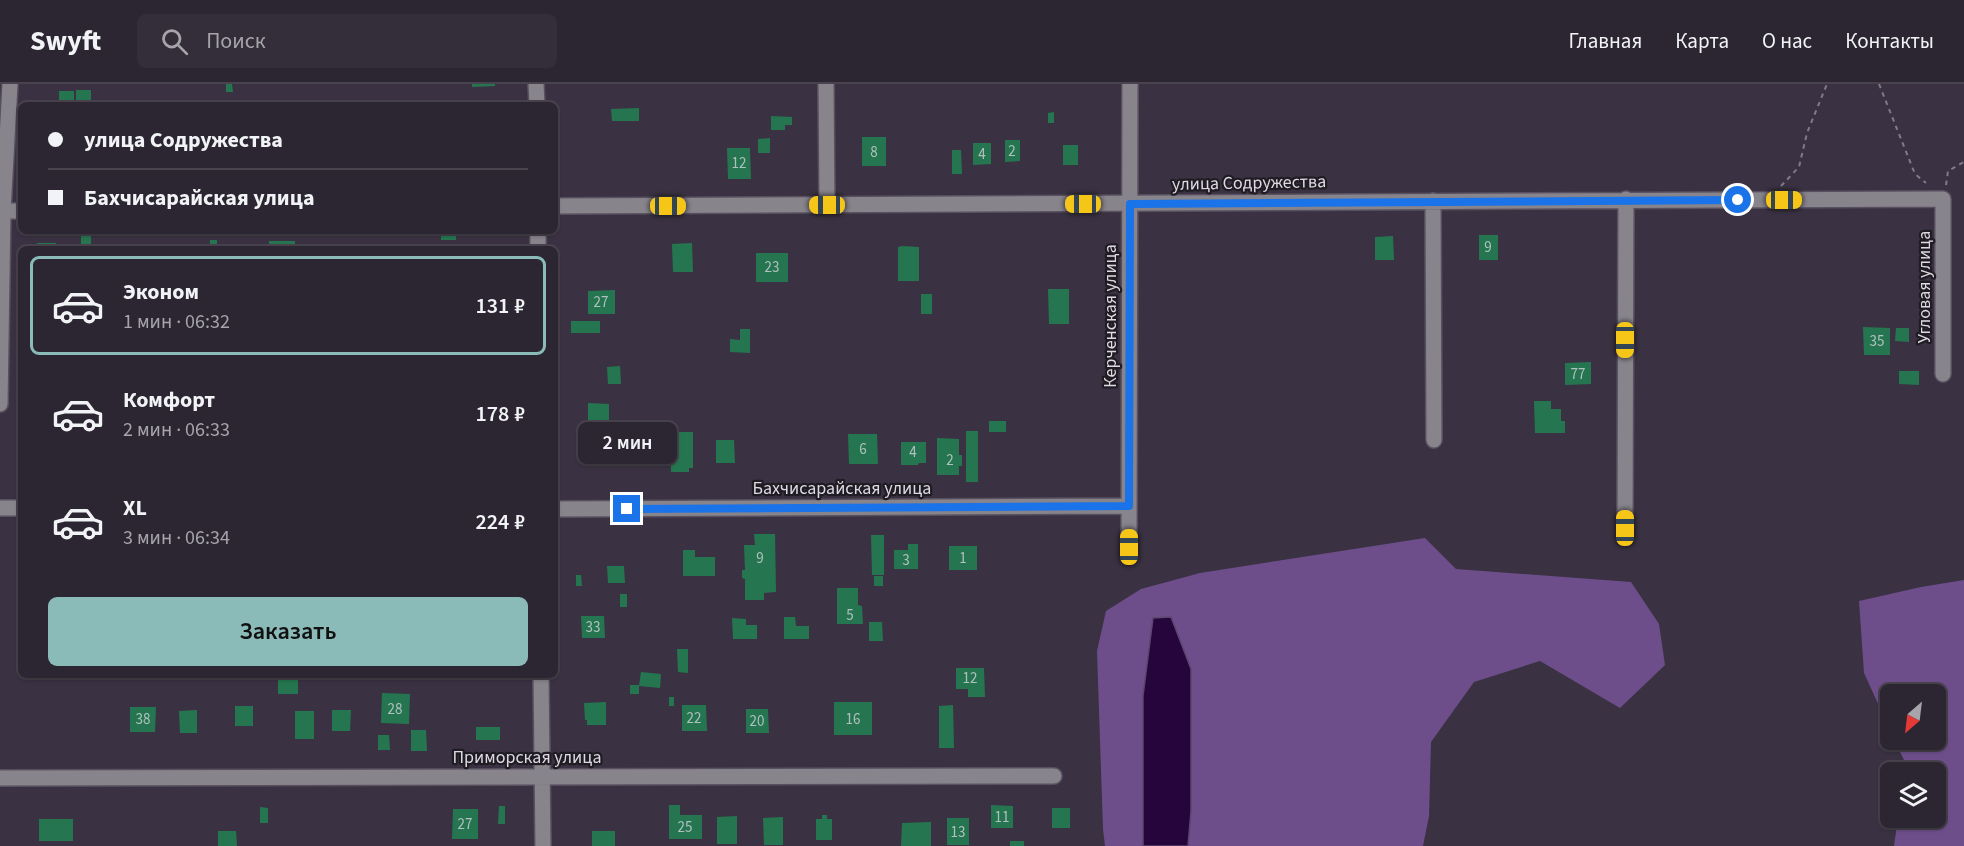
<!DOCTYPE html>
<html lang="ru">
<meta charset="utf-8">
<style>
body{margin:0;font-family:"Source Sans 3",sans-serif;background:#342e3a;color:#f1f3f6;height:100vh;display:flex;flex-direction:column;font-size:22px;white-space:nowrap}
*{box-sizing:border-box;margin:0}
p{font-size:20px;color:#a6a5ac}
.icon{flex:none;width:33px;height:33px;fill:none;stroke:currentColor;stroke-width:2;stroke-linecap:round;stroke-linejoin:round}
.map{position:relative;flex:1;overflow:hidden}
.details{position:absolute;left:18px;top:162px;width:540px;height:432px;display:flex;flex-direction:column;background:#2c2632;border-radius:9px;box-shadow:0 2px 4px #0004,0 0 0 2px #48434d}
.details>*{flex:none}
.guide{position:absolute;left:18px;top:18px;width:540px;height:132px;border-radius:9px;box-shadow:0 2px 4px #0004,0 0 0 2px #48434d;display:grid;align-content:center;height:132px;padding:0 30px;background:#2c2632}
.needle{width:39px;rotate:208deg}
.controls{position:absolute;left:1880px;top:600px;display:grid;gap:12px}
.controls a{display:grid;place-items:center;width:66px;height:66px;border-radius:9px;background:#2c2632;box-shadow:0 2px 4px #0004,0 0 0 2px #48434d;font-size:30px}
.end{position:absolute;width:27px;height:27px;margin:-14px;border:8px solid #1a73e8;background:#fff;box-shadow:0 0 0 3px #fff}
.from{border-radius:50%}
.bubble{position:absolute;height:42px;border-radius:9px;background:#2c2632;box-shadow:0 2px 4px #0004,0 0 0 2px #48434d;font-size:20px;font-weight:600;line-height:42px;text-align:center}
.car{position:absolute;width:18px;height:36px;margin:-18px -9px;border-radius:8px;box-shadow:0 0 4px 2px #0007;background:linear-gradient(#f5c518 24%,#345 0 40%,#f5c518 0 76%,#345 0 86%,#f5c518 0)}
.guide b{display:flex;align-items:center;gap:21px;height:57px;font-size:22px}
.guide b+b{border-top:2px solid #48434d}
.guide i{width:15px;height:15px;background:#f1f3f6}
ul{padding:10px 0 0;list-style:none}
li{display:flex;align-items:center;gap:18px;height:99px;margin:0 12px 9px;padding:0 18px;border:3px solid transparent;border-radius:9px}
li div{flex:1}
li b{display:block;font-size:22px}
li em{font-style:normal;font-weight:600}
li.selected{border-color:#8bbbb9}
li>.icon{width:54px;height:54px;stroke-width:1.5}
.primary-button{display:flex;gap:12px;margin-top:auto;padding:12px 30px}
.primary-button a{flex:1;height:69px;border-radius:9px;background:#8bbbb9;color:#111;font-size:24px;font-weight:600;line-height:69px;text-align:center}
header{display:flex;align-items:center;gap:36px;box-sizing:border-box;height:84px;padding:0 30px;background:#2c2632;border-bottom:2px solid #48434d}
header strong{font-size:28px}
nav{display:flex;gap:33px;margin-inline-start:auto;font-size:21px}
.search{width:420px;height:54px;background:#342e3a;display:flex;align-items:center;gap:15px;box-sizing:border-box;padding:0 21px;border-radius:9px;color:#a6a5ac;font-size:22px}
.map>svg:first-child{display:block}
.green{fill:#6d4e8b}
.water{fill:#25053c;stroke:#5c456e;stroke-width:1.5}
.building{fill:#257650}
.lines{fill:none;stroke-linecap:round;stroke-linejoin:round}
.minor-casing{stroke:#58505f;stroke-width:18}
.path{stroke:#817a88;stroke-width:2;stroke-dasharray:4.5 4.5;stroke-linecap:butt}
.minor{stroke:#88848c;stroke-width:15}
.route{stroke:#1a73e8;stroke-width:8}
.labels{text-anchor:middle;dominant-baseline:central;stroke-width:4.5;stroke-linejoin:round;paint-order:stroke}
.number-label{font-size:15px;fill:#b0c0be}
.street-label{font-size:18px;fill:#ded9e3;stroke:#1f1c23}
</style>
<header>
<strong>Swyft</strong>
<div class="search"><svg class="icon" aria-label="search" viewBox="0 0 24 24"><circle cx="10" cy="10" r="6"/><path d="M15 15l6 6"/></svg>Поиск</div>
<nav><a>Главная</a><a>Карта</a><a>О нас</a><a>Контакты</a></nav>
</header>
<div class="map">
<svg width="1964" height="762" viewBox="0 0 1964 762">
<rect width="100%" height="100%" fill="#3a3242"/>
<!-- green -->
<path class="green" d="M1425 454 1456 485 1631 498 1659 540 1665 581 1620 624 1540 577 1474 598 1431 658 1429 732 1423 762H1105L1103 745 1097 567 1106 527 1141 505 1200 489Z
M1964 496V762H1894L1898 734H1935V688H1904L1906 680 1894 656H1935V610H1890V646L1864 589 1859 517 1921 503Z"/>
<!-- water -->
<path class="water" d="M1171 533 1191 585V727L1188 762H1143V612L1153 534Z"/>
<!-- building -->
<path class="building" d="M226 0H232L233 8H226Z
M472 0H495V2L472 3Z
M76 6H91V16H76Z
M59 7H74V17H59Z
M639 24V37H612L611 25Z
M1054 28V39H1048V29Z
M771 32 792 33V41H785V46H771Z
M862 53H886V82H862Z
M770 54V69H758V55Z
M1005 56H1020V77L1005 78Z
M973 59H991V80L973 81Z
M1063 61H1078V81H1063Z
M727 64H750L751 95H728Z
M952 66H961L962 90H952Z
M441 147H456V156H441Z
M1479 151H1498V176H1479Z
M81 152H91V163H81Z
M1393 152 1394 176H1375V153Z
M210 156H217V165H210Z
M269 157H295V165H269Z
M37 159H56V165H37Z
M692 159 693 188H673L672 160Z
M235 162H249V165H235Z
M359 162 375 163V165H359Z
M902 162 919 163V197H898V163Z
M756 169H788V198H756Z
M1048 205H1069V240H1049Z
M615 206V230H588V207Z
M921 210H932V230H921Z
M571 237H600V249H571Z
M1863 243 1890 244V271H1864Z
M1896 244H1909V258L1895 257Z
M740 245H750V269L730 268V255L740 256Z
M1591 278V300L1565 301V279Z
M620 282 621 300H608L607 283Z
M1899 287H1919V301L1899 300Z
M1534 317H1551V325H1561V337H1565V349H1535Z
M588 319 609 320V340H588Z
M989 337H1006V348H989Z
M611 341H621V349H611Z
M966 347H978V398H966Z
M670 348H693V384H689V388H671Z
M848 350H877L878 380H849Z
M937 354 959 355V371H962V382H959V391H937Z
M716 356H734L735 379H716Z
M901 358H926V379H919L918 381H901Z
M754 450H775L776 508 764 509V516H745V495L742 494V486H745L744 461H755Z
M871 451H884V491H872Z
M908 460H918V485H894V466H908Z
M949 462H977V486H949Z
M683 466H695V473H715V492H683Z
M607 482H624L625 499H608Z
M576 491H581L582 502H576Z
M874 492H883V502H874Z
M837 504H858V521L862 522 863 540H837Z
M620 510H627V523H620Z
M581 532H604L605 554H582Z
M784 533H795L796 542H809V555H784Z
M732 534 746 535V541H757V555H733Z
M869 538H882L883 557H869Z
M677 565H688V589L678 588Z
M956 584H984L985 613H968V605H956Z
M641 588 661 590 660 604 639 602Z
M278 594H298V610H278Z
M630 601H639V610H630Z
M382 609 410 610 409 640 381 639Z
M669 613H674V622H669Z
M606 618V641H587V636H585L584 619Z
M834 618H872V651H834Z
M682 621H706L707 647H682Z
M953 621 954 664H939V622Z
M235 622H253V642H235Z
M130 623H156L155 648H130Z
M746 625H768L769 649H746Z
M197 626V649H180L179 627Z
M332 626H351L350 647H332Z
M295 627H314V655H295Z
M476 643H500V656H476Z
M411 646H426L427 667H411Z
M378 651H389L390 666H378Z
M669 721H680V731H702V755H669Z
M991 721 1013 722V744H991Z
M499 722H505V740H498Z
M260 723 268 724V739H260Z
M1052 724H1070V744H1052Z
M453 725H478V755H452Z
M822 731H827V735H832V756H816V735H822Z
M737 732V760H717V733Z
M783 733V761H764L763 734Z
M947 734H969V761H947Z
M39 735H73V757H39Z
M931 738V762H901L902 739Z
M218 747H236L237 762H218Z
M592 747H615V762H592Z
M1010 757H1024V762H1010Z"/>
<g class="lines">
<defs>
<path id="minor" d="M536 0 537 21
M826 0 827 121
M1433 117 1434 356
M555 122 1943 115V290
M0 127H21
M538 147V165
M0 320 3 127 10 0
M0 424H21
M555 425 1129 422
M1625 444 1626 115
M1129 463 1130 0
M541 591 543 762
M0 694 1054 692"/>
</defs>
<!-- minor casing -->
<use href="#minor" class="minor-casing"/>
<!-- path -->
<path class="path" d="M1879 0 1915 90 1926 99
M1946 101 1948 87 1964 78
M1781 102 1799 83 1807 49 1827 0"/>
<!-- minor -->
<use href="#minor" class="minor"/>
</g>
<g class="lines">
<!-- route -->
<path class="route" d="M627 425 1129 422 1130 120 1738 116"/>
</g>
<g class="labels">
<!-- number labels -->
<g class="number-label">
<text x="1012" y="67">2</text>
<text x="874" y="68">8</text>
<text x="982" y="70">4</text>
<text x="739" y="79">12</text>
<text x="1488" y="163">9</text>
<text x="772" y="183">23</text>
<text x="601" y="218">27</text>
<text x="1877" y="257">35</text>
<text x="1578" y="290">77</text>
<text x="863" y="365">6</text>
<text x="913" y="368">4</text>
<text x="950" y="376">2</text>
<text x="760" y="474">9</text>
<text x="963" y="474">1</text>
<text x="906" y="476">3</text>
<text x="850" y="531">5</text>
<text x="593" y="543">33</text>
<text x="970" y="594">12</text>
<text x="395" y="625">28</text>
<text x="694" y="634">22</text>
<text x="143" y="635">38</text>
<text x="853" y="635">16</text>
<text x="757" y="637">20</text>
<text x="1002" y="733">11</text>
<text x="465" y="740">27</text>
<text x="685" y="743">25</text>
<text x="958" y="748">13</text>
</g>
<!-- street labels -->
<g class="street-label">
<text transform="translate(1249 99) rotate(-1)">улица Содружества</text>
<text transform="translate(1924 203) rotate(-90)">Угловая улица</text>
<text transform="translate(1110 232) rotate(-90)">Керченская улица</text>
<text x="842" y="404">Бахчисарайская улица</text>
<text x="527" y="673">Приморская улица</text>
</g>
</g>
</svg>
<div class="controls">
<a><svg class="needle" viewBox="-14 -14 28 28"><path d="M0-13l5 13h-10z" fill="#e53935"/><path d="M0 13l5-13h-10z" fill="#a6a5ac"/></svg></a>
<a><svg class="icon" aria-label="layers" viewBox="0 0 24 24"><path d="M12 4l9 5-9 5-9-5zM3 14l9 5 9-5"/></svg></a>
</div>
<i class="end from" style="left:1738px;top:116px"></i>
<i class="end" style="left:627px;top:425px"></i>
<div class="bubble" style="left:578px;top:338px;width:99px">2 мин</div>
<i class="car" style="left:1784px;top:116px;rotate:90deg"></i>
<i class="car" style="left:1083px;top:120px;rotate:270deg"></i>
<i class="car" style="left:827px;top:121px;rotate:270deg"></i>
<i class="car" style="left:668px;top:122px;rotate:90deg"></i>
<i class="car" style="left:1625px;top:256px;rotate:180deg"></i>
<i class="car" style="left:1625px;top:444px;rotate:0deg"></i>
<i class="car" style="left:1129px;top:463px;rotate:0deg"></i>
<div class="guide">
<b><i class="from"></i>улица Содружества</b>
<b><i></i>Бахчисарайская улица</b>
</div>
<section class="details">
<ul>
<li class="selected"><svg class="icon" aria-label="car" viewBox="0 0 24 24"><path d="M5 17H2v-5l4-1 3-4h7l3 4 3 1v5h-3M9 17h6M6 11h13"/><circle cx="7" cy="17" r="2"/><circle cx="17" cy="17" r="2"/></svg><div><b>Эконом</b><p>1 мин · 06:32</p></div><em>131 ₽</em></li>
<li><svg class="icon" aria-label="car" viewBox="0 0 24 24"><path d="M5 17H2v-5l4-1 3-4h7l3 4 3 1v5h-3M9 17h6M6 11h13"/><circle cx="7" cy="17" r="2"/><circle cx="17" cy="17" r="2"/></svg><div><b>Комфорт</b><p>2 мин · 06:33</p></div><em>178 ₽</em></li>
<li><svg class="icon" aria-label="car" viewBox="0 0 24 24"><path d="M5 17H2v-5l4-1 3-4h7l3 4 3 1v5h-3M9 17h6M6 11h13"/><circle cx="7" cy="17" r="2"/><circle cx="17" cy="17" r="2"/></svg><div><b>XL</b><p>3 мин · 06:34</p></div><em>224 ₽</em></li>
</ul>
<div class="primary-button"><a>Заказать</a></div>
</section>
</div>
